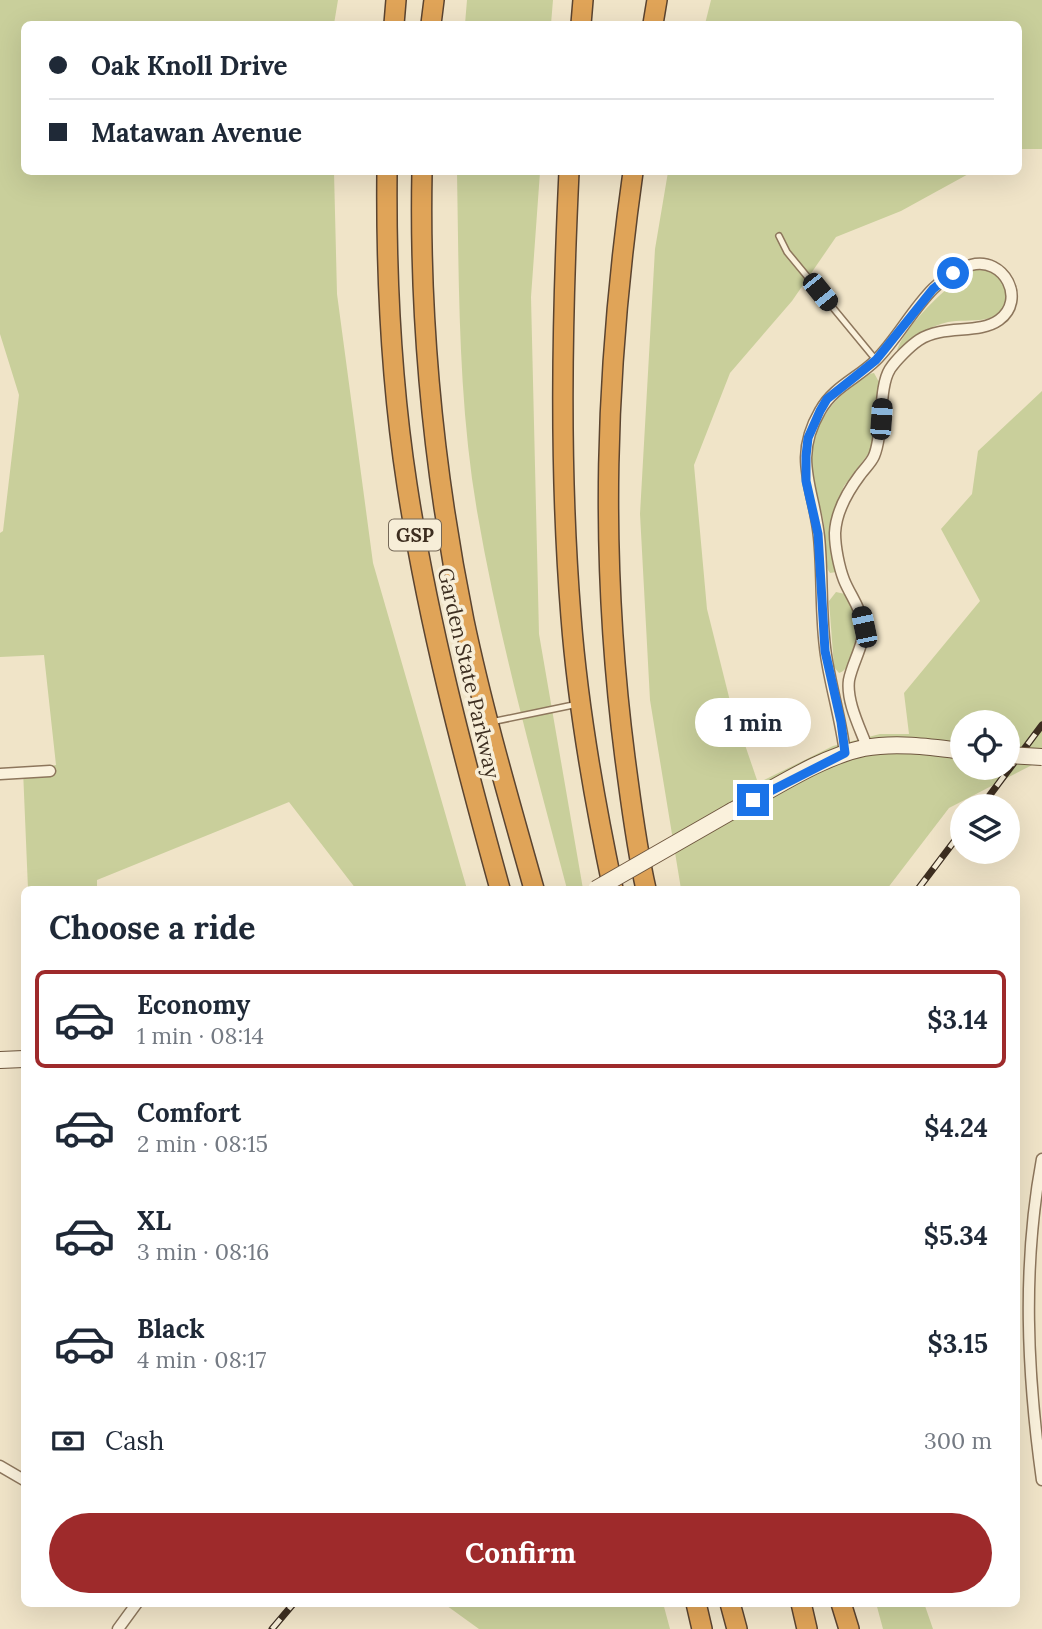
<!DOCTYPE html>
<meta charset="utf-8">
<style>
body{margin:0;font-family:Lora,serif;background:#f6f6f7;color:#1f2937;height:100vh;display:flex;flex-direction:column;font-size:26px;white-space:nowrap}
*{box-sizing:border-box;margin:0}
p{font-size:23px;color:#747a83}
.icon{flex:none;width:38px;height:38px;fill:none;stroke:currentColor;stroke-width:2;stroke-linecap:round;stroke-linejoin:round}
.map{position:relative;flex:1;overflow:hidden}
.details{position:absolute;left:21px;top:886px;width:999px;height:721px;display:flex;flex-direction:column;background:#fff;border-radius:10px;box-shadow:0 7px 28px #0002}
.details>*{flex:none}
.banner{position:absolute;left:21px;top:21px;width:1001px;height:154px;border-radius:10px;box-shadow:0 7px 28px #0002;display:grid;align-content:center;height:154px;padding:0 28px;background:#fff}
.controls{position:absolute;left:950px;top:710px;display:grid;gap:14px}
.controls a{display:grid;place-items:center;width:70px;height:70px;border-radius:50%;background:#fff;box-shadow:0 7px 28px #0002;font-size:35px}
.end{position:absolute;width:32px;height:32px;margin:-16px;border:9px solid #1a73e8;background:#fff;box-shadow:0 0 0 4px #fff}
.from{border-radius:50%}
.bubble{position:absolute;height:49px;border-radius:24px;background:#fff;box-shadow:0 7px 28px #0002;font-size:23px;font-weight:800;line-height:49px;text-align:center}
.car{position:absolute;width:21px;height:42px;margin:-21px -10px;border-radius:9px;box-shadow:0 0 5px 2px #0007;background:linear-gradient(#222 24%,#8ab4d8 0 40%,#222 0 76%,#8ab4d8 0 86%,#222 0)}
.banner b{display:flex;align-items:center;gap:24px;height:66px;font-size:26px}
.banner b+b{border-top:2px solid #e0e1e3}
.banner i{width:18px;height:18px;background:#1f2937}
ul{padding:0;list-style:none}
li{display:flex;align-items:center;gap:21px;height:98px;margin:0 14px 10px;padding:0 14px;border:4px solid transparent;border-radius:10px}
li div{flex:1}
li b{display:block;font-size:26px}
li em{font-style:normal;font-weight:800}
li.on{border-color:#9e2a2b}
li>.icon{width:63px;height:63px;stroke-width:1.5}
h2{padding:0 28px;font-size:32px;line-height:84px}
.pay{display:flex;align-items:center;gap:18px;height:77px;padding:0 28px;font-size:26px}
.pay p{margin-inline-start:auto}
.cta{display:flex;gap:14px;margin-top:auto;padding:14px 28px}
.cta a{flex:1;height:80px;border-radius:42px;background:#9e2a2b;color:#fff;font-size:28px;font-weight:800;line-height:80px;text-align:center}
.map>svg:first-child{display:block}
.green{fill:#c9cf9b;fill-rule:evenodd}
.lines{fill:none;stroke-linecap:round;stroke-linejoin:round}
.lane-casing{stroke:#8d765c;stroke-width:8}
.street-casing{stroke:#8d765c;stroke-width:13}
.secondary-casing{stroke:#6f573f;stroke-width:18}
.highway-casing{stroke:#5b4430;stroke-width:22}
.lane{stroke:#faf1dc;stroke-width:5}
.street{stroke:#faf1dc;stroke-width:10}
.secondary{stroke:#faf1dc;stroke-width:16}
.highway{stroke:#e0a458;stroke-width:19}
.rail-casing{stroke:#3d2e20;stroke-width:7}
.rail{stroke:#f7eed8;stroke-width:4.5;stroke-dasharray:13;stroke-linecap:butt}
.secondary-bridge-casing{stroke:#6f573f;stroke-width:18;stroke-linecap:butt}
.secondary-bridge{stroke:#faf1dc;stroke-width:16}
.route{stroke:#1a73e8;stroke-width:9}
.labels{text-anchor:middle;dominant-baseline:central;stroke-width:7;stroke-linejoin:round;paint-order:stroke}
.shield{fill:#f7eed8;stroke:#756857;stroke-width:2}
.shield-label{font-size:19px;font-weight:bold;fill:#3d2e20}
.street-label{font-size:21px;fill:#3d2e20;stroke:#f7eed8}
</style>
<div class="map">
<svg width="1042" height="1629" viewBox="0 0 1042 1629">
<rect width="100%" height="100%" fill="#f0e4c8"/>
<!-- green -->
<path class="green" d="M0 0H338L334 24H24V172H334L337 294 373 563 467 889H356L289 802 97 880V889H28L23 770 56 765 44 655 0 657V533L3 531 19 395 0 334Z
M467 0H553L551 24H465Z
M711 0H1042V149H1019L1018 24H705Z
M457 172H540L531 297 539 634 583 889H567C534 764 499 639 477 511 458 399 459 285 457 172Z
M668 172H972L901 211 836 237 792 301 730 373 694 465 707 609 730 701 758 783 833 746 880 734H909L904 693 980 601 941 529 972 494 978 451 1042 391V763H1036L949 808 887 889H681L650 700 640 514 655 249ZM962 723H1008V768H962Z
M975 270C985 270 994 270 1000 278 1005 284 1007 290 1006 298 1004 327 968 318 948 322 929 326 911 339 897 351 903 328 952 279 975 270Z
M874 373 879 382 872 449 844 486 833 512 832 523 836 572 830 573C823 564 825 538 824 525 822 509 815 494 812 477 807 445 821 410 847 391 856 384 864 374 874 373Z
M836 592 845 594C861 623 862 624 851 655 848 663 848 670 839 673L834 667 829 601Z
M443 1603H663L670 1629H479Z
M876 1603H924L933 1629H883Z"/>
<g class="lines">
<defs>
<path id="lane" d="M779 236 787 252 876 360
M491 722 578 704"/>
<path id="street" d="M845 753C841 720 831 688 826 655 820 616 823 576 819 537 814 488 792 459 820 411 833 387 858 378 876 360 907 329 926 278 971 265 1004 256 1027 300 999 320 978 335 944 324 919 340 910 346 896 360 890 369 878 388 884 432 874 456 871 463 865 468 860 475 848 491 836 512 835 533 835 547 839 567 844 580 850 595 860 607 863 623 866 643 853 660 849 680 846 701 860 728 867 747
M0 774 50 771
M1042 1159C1022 1266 1027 1373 1042 1480
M0 1466 24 1480
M118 1629 137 1603"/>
<path id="secondary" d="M732 811C772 790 820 757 864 748 896 742 931 747 962 751
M0 1060 24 1059"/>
<path id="highway" d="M394 24 396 0
M431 24 434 0
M581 24 583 0
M653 24 657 0
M387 172C386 276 391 381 407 485 428 622 463 755 500 889
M422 172C419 322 434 473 464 621 483 711 509 800 534 889
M569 172C562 320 559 468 571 617 578 708 594 799 613 889
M633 172C605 371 599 557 625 758 631 802 636 846 646 889
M696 1603 702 1629
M730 1603 737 1629
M801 1603 807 1629
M841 1603 849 1629"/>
</defs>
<!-- lane casing -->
<use href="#lane" class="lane-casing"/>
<!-- street casing -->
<use href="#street" class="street-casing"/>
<!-- secondary casing -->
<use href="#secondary" class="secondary-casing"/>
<!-- highway casing -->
<use href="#highway" class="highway-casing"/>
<!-- lane -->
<use href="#lane" class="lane"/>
<!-- street -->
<use href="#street" class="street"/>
<!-- secondary -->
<use href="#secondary" class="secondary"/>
<!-- highway -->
<use href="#highway" class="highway"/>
<defs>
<path id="rail" d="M981 807 1042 725
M918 889 962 831
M272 1629 294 1603"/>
</defs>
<!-- rail casing -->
<use href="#rail" class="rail-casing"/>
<!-- rail -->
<use href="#rail" class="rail"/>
<defs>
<path id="secondary-bridge" d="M1008 755 1042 757
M596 889 732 811"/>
</defs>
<!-- secondary-bridge casing -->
<use href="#secondary-bridge" class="secondary-bridge-casing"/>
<!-- secondary-bridge -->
<use href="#secondary-bridge" class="secondary-bridge"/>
</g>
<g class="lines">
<!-- route -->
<path class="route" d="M753 800 845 753 841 722 825 651 818 534 806 481V456L808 438 820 411 827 399 876 360 933 289 953 273"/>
</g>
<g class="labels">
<!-- shield labels -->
<rect class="shield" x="389" y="519.5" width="52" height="31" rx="5"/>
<g class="shield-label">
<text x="415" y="535">GSP</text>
</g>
<!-- street labels -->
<g class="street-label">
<text transform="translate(469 673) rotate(77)">Garden State Parkway</text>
</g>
</g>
</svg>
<div class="controls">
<a><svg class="icon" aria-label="locate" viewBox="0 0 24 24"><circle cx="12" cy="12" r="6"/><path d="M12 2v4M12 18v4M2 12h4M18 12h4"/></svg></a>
<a><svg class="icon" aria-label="layers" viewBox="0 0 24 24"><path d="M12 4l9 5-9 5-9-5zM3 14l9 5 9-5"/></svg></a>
</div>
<i class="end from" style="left:953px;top:273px"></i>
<i class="end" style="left:753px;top:800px"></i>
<div class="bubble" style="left:695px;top:698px;width:116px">1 min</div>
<i class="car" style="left:820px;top:292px;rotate:141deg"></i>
<i class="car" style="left:881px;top:419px;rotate:4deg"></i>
<i class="car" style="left:864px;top:627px;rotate:348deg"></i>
<div class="banner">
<b><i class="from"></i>Oak Knoll Drive</b>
<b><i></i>Matawan Avenue</b>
</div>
<section class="details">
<h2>Choose a ride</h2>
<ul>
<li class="on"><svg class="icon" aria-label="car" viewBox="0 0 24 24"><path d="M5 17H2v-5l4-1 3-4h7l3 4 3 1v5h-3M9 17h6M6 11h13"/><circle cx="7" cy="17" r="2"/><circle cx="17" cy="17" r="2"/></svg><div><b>Economy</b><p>1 min · 08:14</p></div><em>$3.14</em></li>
<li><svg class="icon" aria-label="car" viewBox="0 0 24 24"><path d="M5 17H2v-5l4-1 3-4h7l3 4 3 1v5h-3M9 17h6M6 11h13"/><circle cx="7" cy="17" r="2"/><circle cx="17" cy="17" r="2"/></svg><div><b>Comfort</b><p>2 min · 08:15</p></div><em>$4.24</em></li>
<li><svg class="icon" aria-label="car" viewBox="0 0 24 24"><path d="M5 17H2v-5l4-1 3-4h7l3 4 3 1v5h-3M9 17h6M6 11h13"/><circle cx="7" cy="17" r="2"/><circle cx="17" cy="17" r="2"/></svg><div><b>XL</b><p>3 min · 08:16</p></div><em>$5.34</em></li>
<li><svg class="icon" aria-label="car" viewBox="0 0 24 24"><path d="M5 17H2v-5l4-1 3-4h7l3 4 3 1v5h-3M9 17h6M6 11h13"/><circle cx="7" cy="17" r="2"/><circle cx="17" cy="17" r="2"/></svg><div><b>Black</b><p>4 min · 08:17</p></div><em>$3.15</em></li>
</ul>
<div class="pay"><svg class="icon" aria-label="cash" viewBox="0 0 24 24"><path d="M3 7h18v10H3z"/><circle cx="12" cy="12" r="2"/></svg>Cash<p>300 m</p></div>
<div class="cta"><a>Confirm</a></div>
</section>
</div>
